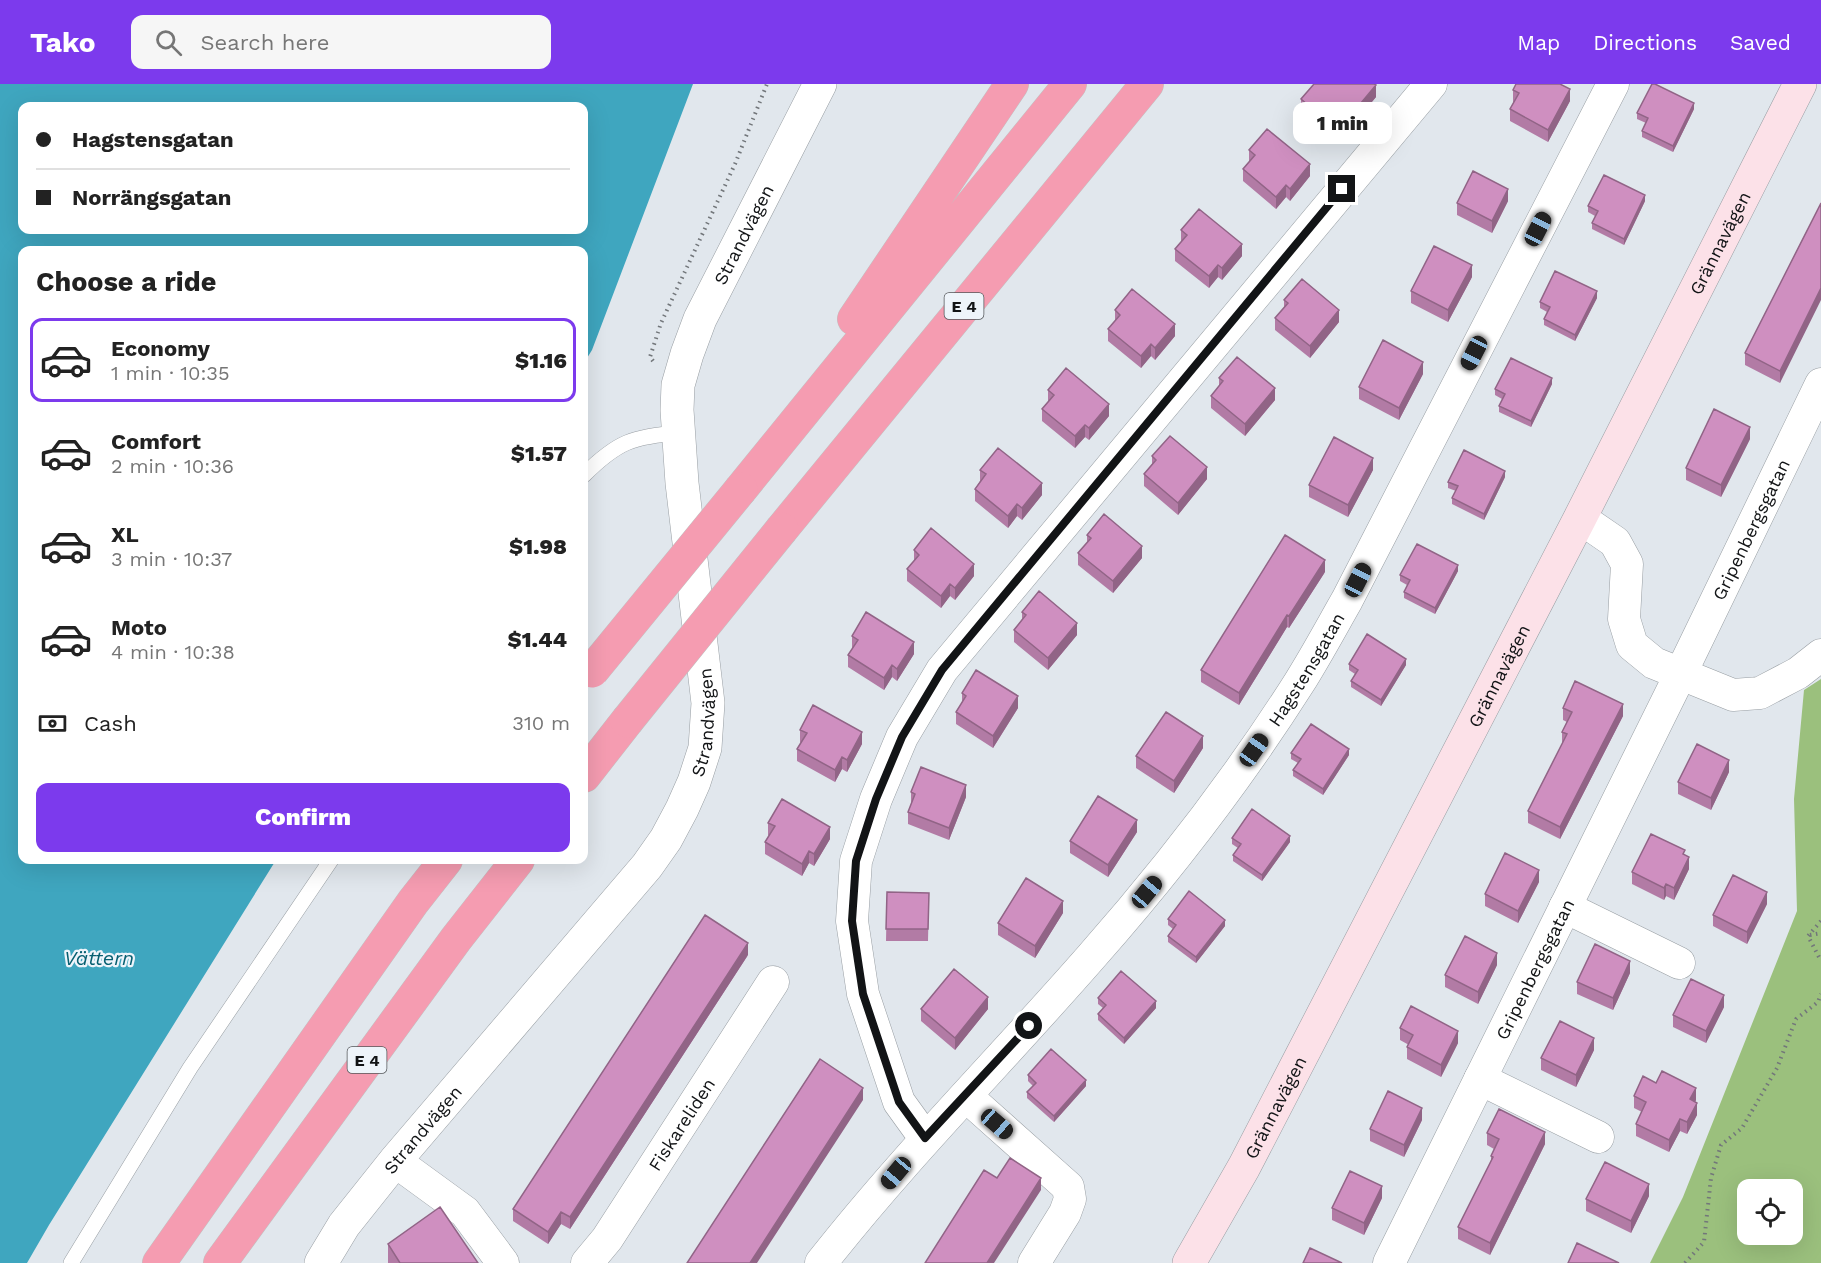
<!DOCTYPE html>
<meta charset="utf-8">
<style>
body{margin:0;font-family:"Work Sans",sans-serif;background:#f6f6f6;color:#222;height:100vh;display:flex;flex-direction:column;font-size:22px;white-space:nowrap}
*{box-sizing:border-box;margin:0}
p{font-size:20px;color:#767676}
.icon{flex:none;width:33px;height:33px;fill:none;stroke:currentColor;stroke-width:2;stroke-linecap:round;stroke-linejoin:round}
.map{position:relative;flex:1;overflow:hidden}
.side{position:absolute;left:18px;top:162px;width:570px;height:618px;display:flex;flex-direction:column;background:#fff;border-radius:12px;box-shadow:0 6px 24px #0002}
.side>*{flex:none}
.banner{position:absolute;left:18px;top:18px;width:570px;height:132px;border-radius:12px;box-shadow:0 6px 24px #0002;display:grid;align-content:center;height:132px;padding:0 18px;background:#fff}
.tools{position:absolute;left:1737px;top:1095px;display:grid;gap:12px}
.tools a{display:grid;place-items:center;width:66px;height:66px;border-radius:12px;background:#fff;box-shadow:0 6px 24px #0002;font-size:30px}
.end{position:absolute;width:27px;height:27px;margin:-14px;border:8px solid #121416;background:#fff;box-shadow:0 0 0 3px #fff}
.from{border-radius:50%}
.bubble{position:absolute;height:42px;border-radius:12px;background:#fff;box-shadow:0 6px 24px #0002;font-size:20px;font-weight:800;line-height:42px;text-align:center}
.car{position:absolute;width:18px;height:36px;margin:-18px -9px;border-radius:8px;box-shadow:0 0 4px 2px #0007;background:linear-gradient(#222 24%,#8ab4d8 0 40%,#222 0 76%,#8ab4d8 0 86%,#222 0)}
.banner b{display:flex;align-items:center;gap:21px;height:57px;font-size:22px}
.banner b+b{border-top:2px solid #e0e0e0}
.banner i{width:15px;height:15px;background:#222}
ul{padding:0;list-style:none}
li{display:flex;align-items:center;gap:18px;height:84px;margin:0 12px 9px;padding:0 6px;border:3px solid transparent;border-radius:12px}
li div{flex:1}
li b{display:block;font-size:22px}
li em{font-style:normal;font-weight:800}
li.selected{border-color:#7c3aed}
li>.icon{width:54px;height:54px;stroke-width:1.5}
h2{padding:0 18px;font-size:27px;line-height:72px}
.pay{display:flex;align-items:center;gap:15px;height:66px;padding:0 18px;font-size:22px}
.pay p{margin-inline-start:auto}
.action{display:flex;gap:12px;margin-top:auto;padding:12px 18px}
.action a{flex:1;height:69px;border-radius:12px;background:#7c3aed;color:#fff;font-size:24px;font-weight:800;line-height:69px;text-align:center}
header{display:flex;align-items:center;gap:36px;box-sizing:border-box;height:84px;padding:0 30px;background:#7c3aed;color:#fff}
header strong{font-size:28px}
nav{display:flex;gap:33px;margin-inline-start:auto;font-size:21px}
.search{width:420px;height:54px;background:#f6f6f6;display:flex;align-items:center;gap:15px;box-sizing:border-box;padding:0 21px;border-radius:12px;color:#767676;font-size:22px}
.map>svg:first-child{display:block}
.forest{fill:#9bc07d;fill-rule:evenodd}
.water{fill:#3fa6bf;fill-rule:evenodd}
.lines{fill:none;stroke-linecap:round;stroke-linejoin:round}
.service-casing{stroke:#989ea3;stroke-width:16}
.minor-casing{stroke:#989ea3;stroke-width:33}
.tertiary-casing{stroke:#989ea3;stroke-width:34}
.secondary-casing{stroke:#989ea3;stroke-width:34}
.motorway-casing{stroke:#c1c2c2;stroke-width:34}
.path{stroke:#72767a;stroke-width:4;stroke-dasharray:1.5 4.5;stroke-linecap:butt}
.service{stroke:#fff;stroke-width:15}
.minor{stroke:#fff;stroke-width:32}
.tertiary{stroke:#fff;stroke-width:33}
.secondary{stroke:#fce1e8;stroke-width:33}
.motorway{stroke:#f59cb1;stroke-width:33}
.motorway-bridge-casing{stroke:#c1c2c2;stroke-width:34;stroke-linecap:butt}
.motorway-bridge{stroke:#f59cb1;stroke-width:33}
.wall{fill:#b27ba5}
.shaded-wall{fill:#916486}
.building{fill:#cf8fc0;stroke:#916486;stroke-width:1.5}
.route{stroke:#121416;stroke-width:8}
.labels{text-anchor:middle;dominant-baseline:central;stroke-width:4.5;stroke-linejoin:round;paint-order:stroke}
.shield{fill:#eef4fa;stroke:#54575a;stroke-width:1.5}
.shield-label{font-size:16px;font-weight:bold;fill:#121416}
.street-label{font-size:18px;fill:#121416;stroke:#eef4fa}
.water-label{font-size:20px;font-style:italic;fill:#075f71;stroke:#eef4fa}
</style>
<header>
<strong>Tako</strong>
<div class="search"><svg class="icon" aria-label="search" viewBox="0 0 24 24"><circle cx="10" cy="10" r="6"/><path d="M15 15l6 6"/></svg>Search here</div>
<nav><a>Map</a><a>Directions</a><a>Saved</a></nav>
</header>
<div class="map">
<svg width="1821" height="1179" viewBox="0 0 1821 1179">
<rect width="100%" height="100%" fill="#e1e7ed"/>
<!-- forest -->
<path class="forest" d="M1821 595V1179H1650L1683 1113 1797 827 1794 715 1804 606ZM1748 1106H1792V1150H1748Z"/>
<!-- water -->
<path class="water" d="M0 0H693L592 266 584 279V166H22V776H276L49 1141 27 1179H0ZM22 22H584V146H22Z"/>
<g class="lines">
<defs>
<path id="service" d="M584 391C617 358 633 352 680 349
M71 1179 190 984 331 776"/>
<g id="minor">
<path d="M1580 434 1615 458 1627 480 1624 535 1632 561 1654 579 1733 611 1760 609 1798 589 1821 571"/>
<path d="M1565 823 1679 879"/>
<path d="M1480 995 1598 1053"/>
<path d="M966 1012 1068 1103 1070 1115 1065 1129 1034 1179"/>
<path d="M925 1054 899 1018 863 910 852 837 856 777 876 715 902 653 942 586 1431 0"/>
<path d="M395 1077 465 1128 503 1179"/>
<path id="s1" d="M587 1179 607 1155 773 898"/>
<path id="s2" d="M821 1179C905 1072 1001 976 1091 873 1167 787 1238 695 1299 599 1316 572 1331 544 1347 516L1613 0"/>
<path id="s3" d="M1389 1179 1680 591 1821 300"/>
</g>
<g id="tertiary">
<path id="s4" d="M321 1179 344 1141 395 1077 647 782 666 755 682 725 694 698 705 664 708 619 682 399 677 326 678 301 687 270 700 235 820 0"/>
</g>
<g id="secondary">
<path id="s5" d="M1189 1179 1244 1083 1580 434 1800 0"/>
</g>
<path id="motorway" d="M854 235 1012 0
M741 405 1070 0
M782 445 1147 0
M584 692 627 637
M159 1179 413 818 446 776
M220 1179 456 855 518 776"/>
</defs>
<!-- service casing -->
<use href="#service" class="service-casing"/>
<!-- minor casing -->
<use href="#minor" class="minor-casing"/>
<!-- tertiary casing -->
<use href="#tertiary" class="tertiary-casing"/>
<!-- secondary casing -->
<use href="#secondary" class="secondary-casing"/>
<!-- motorway casing -->
<use href="#motorway" class="motorway-casing"/>
<!-- path -->
<path class="path" d="M653 277 650 273 661 239 735 80 767 0
M1821 837 1808 852 1821 877
M1810 851 1821 849
M1685 1179 1704 1158 1711 1094 1721 1061 1742 1044 1777 984 1796 935 1818 918 1821 910"/>
<!-- service -->
<use href="#service" class="service"/>
<!-- minor -->
<use href="#minor" class="minor"/>
<!-- tertiary -->
<use href="#tertiary" class="tertiary"/>
<!-- secondary -->
<use href="#secondary" class="secondary"/>
<!-- motorway -->
<use href="#motorway" class="motorway"/>
<defs>
<path id="motorway-bridge" d="M592 587 741 405
M627 637 782 445"/>
</defs>
<!-- motorway-bridge casing -->
<use href="#motorway-bridge" class="motorway-bridge-casing"/>
<!-- motorway-bridge -->
<use href="#motorway-bridge" class="motorway-bridge"/>
</g>
<!-- wall -->
<path class="wall" d="M1513 6 1570 17 1548 58 1510 37V25L1514 18H1513Z
M1376 13 1356 37 1352 33 1334 55 1301 27V15Z
M1694 25 1673 68 1642 53V47L1646 39 1637 35V29Z
M1249 66 1310 92 1290 117 1286 113 1276 125 1243 97V85L1249 78Z
M1508 117 1492 149 1457 131V119Z
M1645 117 1624 161 1592 145V139L1595 132 1588 128V122Z
M1821 119 1780 299 1745 281V269Z
M1181 146 1242 172 1222 196 1218 193 1209 204 1175 177V165L1181 158Z
M1472 193 1448 238 1411 219V207Z
M1597 214 1575 257 1544 241V235L1547 228 1540 224V218Z
M1284 216 1339 238 1310 274 1275 246V234L1284 224Z
M1115 226 1175 252 1155 276 1151 272 1141 284 1108 257V245L1115 238Z
M1423 290 1399 336 1359 315V303Z
M1219 294 1275 316 1245 352 1211 324V312L1219 302Z
M1552 300 1531 343 1499 328V322L1502 315 1495 311V305Z
M1048 306 1109 332 1089 356 1085 353 1075 364 1042 337V325L1048 318Z
M1750 355 1721 413 1686 396V384Z
M1152 372 1207 395 1178 431 1144 402V390L1152 380Z
M980 386 1042 411 1022 436 1017 432 1008 444 975 417V405L980 397Z
M1373 386 1348 433 1309 413V401Z
M1505 393 1484 436 1452 420V414L1456 407 1448 404V398Z
M1087 451 1142 474 1113 509 1078 481V469L1087 459Z
M914 466 974 492 955 516 950 512 941 524 907 497V485L914 477Z
M1458 487 1435 530 1404 514V508L1407 501 1400 497V491Z
M1325 488 1289 544 1287 543 1239 621 1201 598V586Z
M1022 528 1077 551 1048 586 1014 558V546L1022 535Z
M852 552 914 570 897 597 892 593 884 606 848 583V571L853 564H852Z
M1349 580 1406 581 1381 622 1351 603V597L1355 590 1349 586Z
M962 609 1018 624 993 664 956 640V628L962 618Z
M1563 624 1623 632 1560 755 1528 739V727L1562 660V648L1567 638 1563 636Z
M800 646 862 660 847 688 842 685 835 698 797 677V665L801 659 800 658Z
M1203 664 1174 709 1136 684V672Z
M1291 669 1349 671 1323 711 1293 692V686L1298 679 1291 675Z
M1729 688 1711 726 1678 710V698Z
M911 708 966 713 949 756 908 740V728L911 720Z
M768 739 830 755 814 782 809 779 802 792 765 770V758L769 751H768Z
M1137 748 1108 793 1070 769V757Z
M1232 754 1290 758 1262 797 1233 777V771L1238 764 1232 760Z
M1685 771 1689 785 1674 816 1666 812 1664 816 1632 800V788Z
M1539 798 1518 839 1485 822V810Z
M887 808 929 809 928 857H886Z
M1767 820 1747 860 1713 842V831Z
M1063 829 1035 874 998 851V839Z
M1168 835 1225 842 1196 879 1168 858V852L1173 845 1168 841Z
M748 871 570 1145 561 1140 548 1160 513 1137V1125Z
M1497 881 1478 920 1445 903V891Z
M1630 889 1613 926 1577 910V898Z
M1098 914 1156 924 1124 960 1098 936V930L1103 924 1098 920Z
M1724 923 1706 959 1673 943V931Z
M921 925H988L955 966 921 937Z
M1400 944 1458 959 1441 993 1407 975V963L1409 961 1400 956Z
M1594 966 1576 1003 1541 986V974Z
M1028 991 1086 1002 1054 1038 1027 1014V1008L1033 1002 1028 997Z
M1656 999 1696 1016 1695 1018 1697 1031 1687 1050 1680 1047 1669 1068 1636 1052V1040L1642 1028 1634 1024V1012Z
M1422 1036 1404 1073 1370 1057V1045Z
M1487 1049 1545 1060 1490 1171 1458 1155V1143L1491 1077V1072L1494 1065 1487 1061Z
M1649 1112 1631 1149 1586 1127V1115Z
M1382 1114 1364 1151 1332 1136V1124Z
M388 1160 478 1179H388Z"/>
<!-- shaded-wall -->
<path class="shaded-wall" d="M1376 1V13L1356 37V25Z
M1570 5V17L1548 58V46Z
M1694 19V25L1673 68V62Z
M1352 21V33L1334 55V43Z
M1310 80V92L1290 117V105Z
M1286 101V113L1276 125V113Z
M1508 105V117L1492 149V137Z
M1645 111V117L1624 161V155Z
M1242 160V172L1222 196V184Z
M1218 181V193L1209 204V192Z
M1472 181V193L1448 238V226Z
M1821 204V216L1780 299V287Z
M1597 207V214L1575 257V251Z
M1339 226V238L1310 274V262Z
M1175 240V252L1155 276V264Z
M1151 260V272L1141 284V272Z
M1423 278V290L1399 336V324Z
M1552 294V300L1531 343V337Z
M1275 304V316L1245 352V340Z
M1109 320V332L1089 356V344Z
M1085 341V353L1075 364V352Z
M1750 343V355L1721 413V401Z
M1373 374V386L1348 433V421Z
M1207 383V395L1178 431V419Z
M1505 387V393L1484 436V430Z
M1042 399V411L1022 436V424Z
M1017 420V432L1008 444V432Z
M1142 462V474L1113 509V497Z
M1325 476V488L1289 544V532Z
M974 480V492L955 516V504Z
M1458 481V487L1435 530V524Z
M950 500V512L941 524V512Z
M1287 531V543L1239 621V609Z
M1077 539V551L1048 586V574Z
M914 558V570L897 597V585Z
M1406 575V581L1381 622V616Z
M892 581V593L884 606V594Z
M1018 612V624L993 664V652Z
M1623 620V632L1560 755V743Z
M862 648V660L847 688V676Z
M1203 652V664L1174 709V697Z
M1349 665V671L1323 711V705Z
M842 673V685L835 698V686Z
M1729 676V688L1711 726V714Z
M966 701V713L949 756V744Z
M1137 736V748L1108 793V781Z
M830 743V755L814 782V770Z
M1290 752V758L1262 797V791Z
M809 767V779L802 792V780Z
M1689 773V785L1674 816V804Z
M1539 786V798L1518 839V827Z
M1666 800V812L1664 816V804Z
M1767 808V820L1747 860V848Z
M1063 817V829L1035 874V862Z
M1225 836V842L1196 879V873Z
M748 859V871L570 1145V1133Z
M1497 869V881L1478 920V908Z
M1630 877V889L1613 926V914Z
M1724 911V923L1706 959V947Z
M988 913V925L955 966V954Z
M1156 917V924L1124 960V954Z
M1458 947V959L1441 993V981Z
M1594 954V966L1576 1003V991Z
M1086 996V1002L1054 1038V1032Z
M863 1004V1016L757 1179H750Z
M1696 1004V1016L1690 1027V1015Z
M1697 1019V1031L1687 1050V1038Z
M1422 1024V1036L1404 1073V1061Z
M1680 1035V1047L1669 1068V1056Z
M1545 1048V1060L1490 1171V1159Z
M1041 1094V1106L994 1179H987Z
M1649 1100V1112L1631 1149V1137Z
M1382 1102V1114L1364 1151V1139Z
M561 1128V1140L548 1160V1148Z"/>
<!-- building -->
<path class="building" d="M1314 0H1374L1376 1 1356 25 1352 21 1334 43 1301 15Z
M1516 0H1560L1570 5 1548 46 1510 25 1519 9 1513 6Z
M1652 0H1655L1694 19 1673 62 1642 47 1648 34 1637 29Z
M1267 45 1310 80 1290 105 1286 101 1276 113 1243 85 1255 71 1249 66Z
M1473 87 1508 105 1492 137 1457 119Z
M1604 91 1645 111 1624 155 1592 139 1598 127 1588 122Z
M1821 119V204L1780 287 1745 269Z
M1199 125 1242 160 1222 184 1218 181 1209 192 1175 165 1187 151 1181 146Z
M1434 162 1472 181 1448 226 1411 207Z
M1555 187 1597 207 1575 251 1544 235 1550 223 1540 218Z
M1302 195 1339 226 1310 262 1275 234 1288 219 1284 216Z
M1132 205 1175 240 1155 264 1151 260 1141 272 1108 245 1120 231 1115 226Z
M1383 256 1423 278 1399 324 1359 303Z
M1237 273 1275 304 1245 340 1211 312 1223 297 1219 294Z
M1511 274 1552 294 1531 337 1499 322 1505 310 1495 305Z
M1066 284 1109 320 1089 344 1085 341 1075 352 1042 325 1054 311 1048 306Z
M1714 325 1750 343 1721 401 1686 384Z
M1170 352 1207 383 1178 419 1144 390 1156 376 1152 372Z
M1334 353 1373 374 1348 421 1309 401Z
M998 364 1042 399 1022 424 1017 420 1008 432 975 405 986 390 980 386Z
M1464 366 1505 387 1484 430 1452 414 1458 402 1448 398Z
M1104 430 1142 462 1113 497 1078 469 1091 454 1087 451Z
M931 444 974 480 955 504 950 500 941 512 907 485 919 471 914 466Z
M1285 451 1325 476 1289 532 1287 531 1239 609 1201 586Z
M1417 460 1458 481 1435 524 1404 508 1410 496 1400 491Z
M1039 507 1077 539 1048 574 1014 546 1026 531 1022 528Z
M866 528 914 558 897 585 892 581 884 594 848 571 858 556 852 552Z
M1367 550 1406 575 1381 616 1351 597 1358 586 1349 580Z
M976 586 1018 612 993 652 956 628 966 612 962 609Z
M1575 597 1623 620 1560 743 1528 727 1567 650 1562 648 1572 628 1563 624Z
M813 621 862 648 847 676 842 673 835 686 797 665 807 649 800 646Z
M1166 628 1203 652 1174 697 1136 672Z
M1311 640 1349 665 1323 705 1293 686 1301 675 1291 669Z
M1697 660 1729 676 1711 714 1678 698Z
M921 683 966 701 949 744 908 728 915 710 911 708Z
M1098 712 1137 736 1108 781 1070 757Z
M782 715 830 743 814 770 809 767 802 780 765 758 775 742 768 739Z
M1252 725 1290 752 1262 791 1233 771 1241 760 1232 754Z
M1651 750 1685 766 1683 770 1689 773 1674 804 1666 800 1664 804 1632 788Z
M1505 769 1539 786 1518 827 1485 810Z
M1733 791 1767 808 1747 848 1713 831Z
M1026 794 1063 817 1035 862 998 839Z
M1189 807 1225 836 1196 873 1168 852 1176 841 1168 835Z
M887 808 929 809 928 845H886Z
M705 831 748 859 570 1133 561 1128 548 1148 513 1125Z
M1465 852 1497 869 1478 908 1445 891Z
M1595 860 1630 877 1613 914 1577 898Z
M954 885 988 913 955 954 921 925Z
M1121 887 1156 917 1124 954 1098 930 1106 921 1098 914Z
M1691 895 1724 911 1706 947 1673 931Z
M1411 922 1458 947 1441 981 1407 963 1413 951 1400 944Z
M1560 937 1594 954 1576 991 1541 974Z
M1051 965 1086 996 1054 1032 1027 1008 1036 999 1028 991Z
M820 975 863 1004 750 1179H687Z
M1662 987 1696 1004 1690 1015 1697 1019 1687 1038 1680 1035 1669 1056 1636 1040 1646 1018 1634 1012 1643 992 1656 999Z
M1388 1007 1422 1024 1404 1061 1370 1045Z
M1499 1025 1545 1048 1490 1159 1458 1143 1493 1073 1491 1072 1499 1055 1487 1049Z
M1010 1074 1041 1094 987 1179H925L984 1086 997 1094Z
M1605 1078 1649 1100 1631 1137 1586 1115Z
M1350 1087 1382 1102 1364 1139 1332 1124Z
M440 1123 478 1179H400L388 1160Z
M1577 1159 1619 1179H1568Z
M1310 1164 1342 1179H1303Z"/>
<g class="lines">
<!-- route -->
<path class="route" d="M1029 942 925 1054 899 1018 863 910 852 837 856 777 876 715 902 653 942 586 1342 105"/>
</g>
<g class="labels">
<!-- shield labels -->
<g class="shield">
<rect x="944.5" y="209" width="39" height="26" rx="4.5"/>
<rect x="347.5" y="963" width="39" height="26" rx="4.5"/>
</g>
<g class="shield-label">
<text x="964" y="222">E 4</text>
<text x="367" y="976">E 4</text>
</g>
<!-- street labels -->
<g class="street-label">
<text stroke="none"><textPath href="#s4" startOffset="1176">Strandvägen</textPath></text>
<text stroke="none"><textPath href="#s5" startOffset="1150">Grännavägen</textPath></text>
<text stroke="none"><textPath href="#s3" startOffset="818">Gripenbergsgatan</textPath></text>
<text stroke="none"><textPath href="#s2" startOffset="768">Hagstensgatan</textPath></text>
<text stroke="none"><textPath href="#s5" startOffset="664">Grännavägen</textPath></text>
<text stroke="none"><textPath href="#s4" startOffset="672">Strandvägen</textPath></text>
<text stroke="none"><textPath href="#s3" startOffset="328">Gripenbergsgatan</textPath></text>
<text stroke="none"><textPath href="#s5" startOffset="178">Grännavägen</textPath></text>
<text stroke="none"><textPath href="#s1" startOffset="168">Fiskareliden</textPath></text>
<text stroke="none"><textPath href="#s4" startOffset="168">Strandvägen</textPath></text>
</g>
<!-- water labels -->
<g class="water-label">
<text x="99" y="874">Vättern</text>
</g>
</g>
</svg>
<div class="tools">
<a><svg class="icon" aria-label="locate" viewBox="0 0 24 24"><circle cx="12" cy="12" r="6"/><path d="M12 2v4M12 18v4M2 12h4M18 12h4"/></svg></a>
</div>
<i class="end from" style="left:1029px;top:942px"></i>
<i class="end" style="left:1342px;top:105px"></i>
<div class="bubble" style="left:1293px;top:18px;width:99px">1 min</div>
<i class="car" style="left:1538px;top:145px;rotate:27deg"></i>
<i class="car" style="left:1474px;top:269px;rotate:207deg"></i>
<i class="car" style="left:1358px;top:496px;rotate:27deg"></i>
<i class="car" style="left:1254px;top:666px;rotate:35deg"></i>
<i class="car" style="left:1147px;top:808px;rotate:40deg"></i>
<i class="car" style="left:997px;top:1040px;rotate:131deg"></i>
<i class="car" style="left:896px;top:1089px;rotate:220deg"></i>
<div class="banner">
<b><i class="from"></i>Hagstensgatan</b>
<b><i></i>Norrängsgatan</b>
</div>
<section class="side">
<h2>Choose a ride</h2>
<ul>
<li class="selected"><svg class="icon" aria-label="car" viewBox="0 0 24 24"><path d="M5 17H2v-5l4-1 3-4h7l3 4 3 1v5h-3M9 17h6M6 11h13"/><circle cx="7" cy="17" r="2"/><circle cx="17" cy="17" r="2"/></svg><div><b>Economy</b><p>1 min · 10:35</p></div><em>$1.16</em></li>
<li><svg class="icon" aria-label="car" viewBox="0 0 24 24"><path d="M5 17H2v-5l4-1 3-4h7l3 4 3 1v5h-3M9 17h6M6 11h13"/><circle cx="7" cy="17" r="2"/><circle cx="17" cy="17" r="2"/></svg><div><b>Comfort</b><p>2 min · 10:36</p></div><em>$1.57</em></li>
<li><svg class="icon" aria-label="car" viewBox="0 0 24 24"><path d="M5 17H2v-5l4-1 3-4h7l3 4 3 1v5h-3M9 17h6M6 11h13"/><circle cx="7" cy="17" r="2"/><circle cx="17" cy="17" r="2"/></svg><div><b>XL</b><p>3 min · 10:37</p></div><em>$1.98</em></li>
<li><svg class="icon" aria-label="car" viewBox="0 0 24 24"><path d="M5 17H2v-5l4-1 3-4h7l3 4 3 1v5h-3M9 17h6M6 11h13"/><circle cx="7" cy="17" r="2"/><circle cx="17" cy="17" r="2"/></svg><div><b>Moto</b><p>4 min · 10:38</p></div><em>$1.44</em></li>
</ul>
<div class="pay"><svg class="icon" aria-label="cash" viewBox="0 0 24 24"><path d="M3 7h18v10H3z"/><circle cx="12" cy="12" r="2"/></svg>Cash<p>310 m</p></div>
<div class="action"><a>Confirm</a></div>
</section>
</div>
